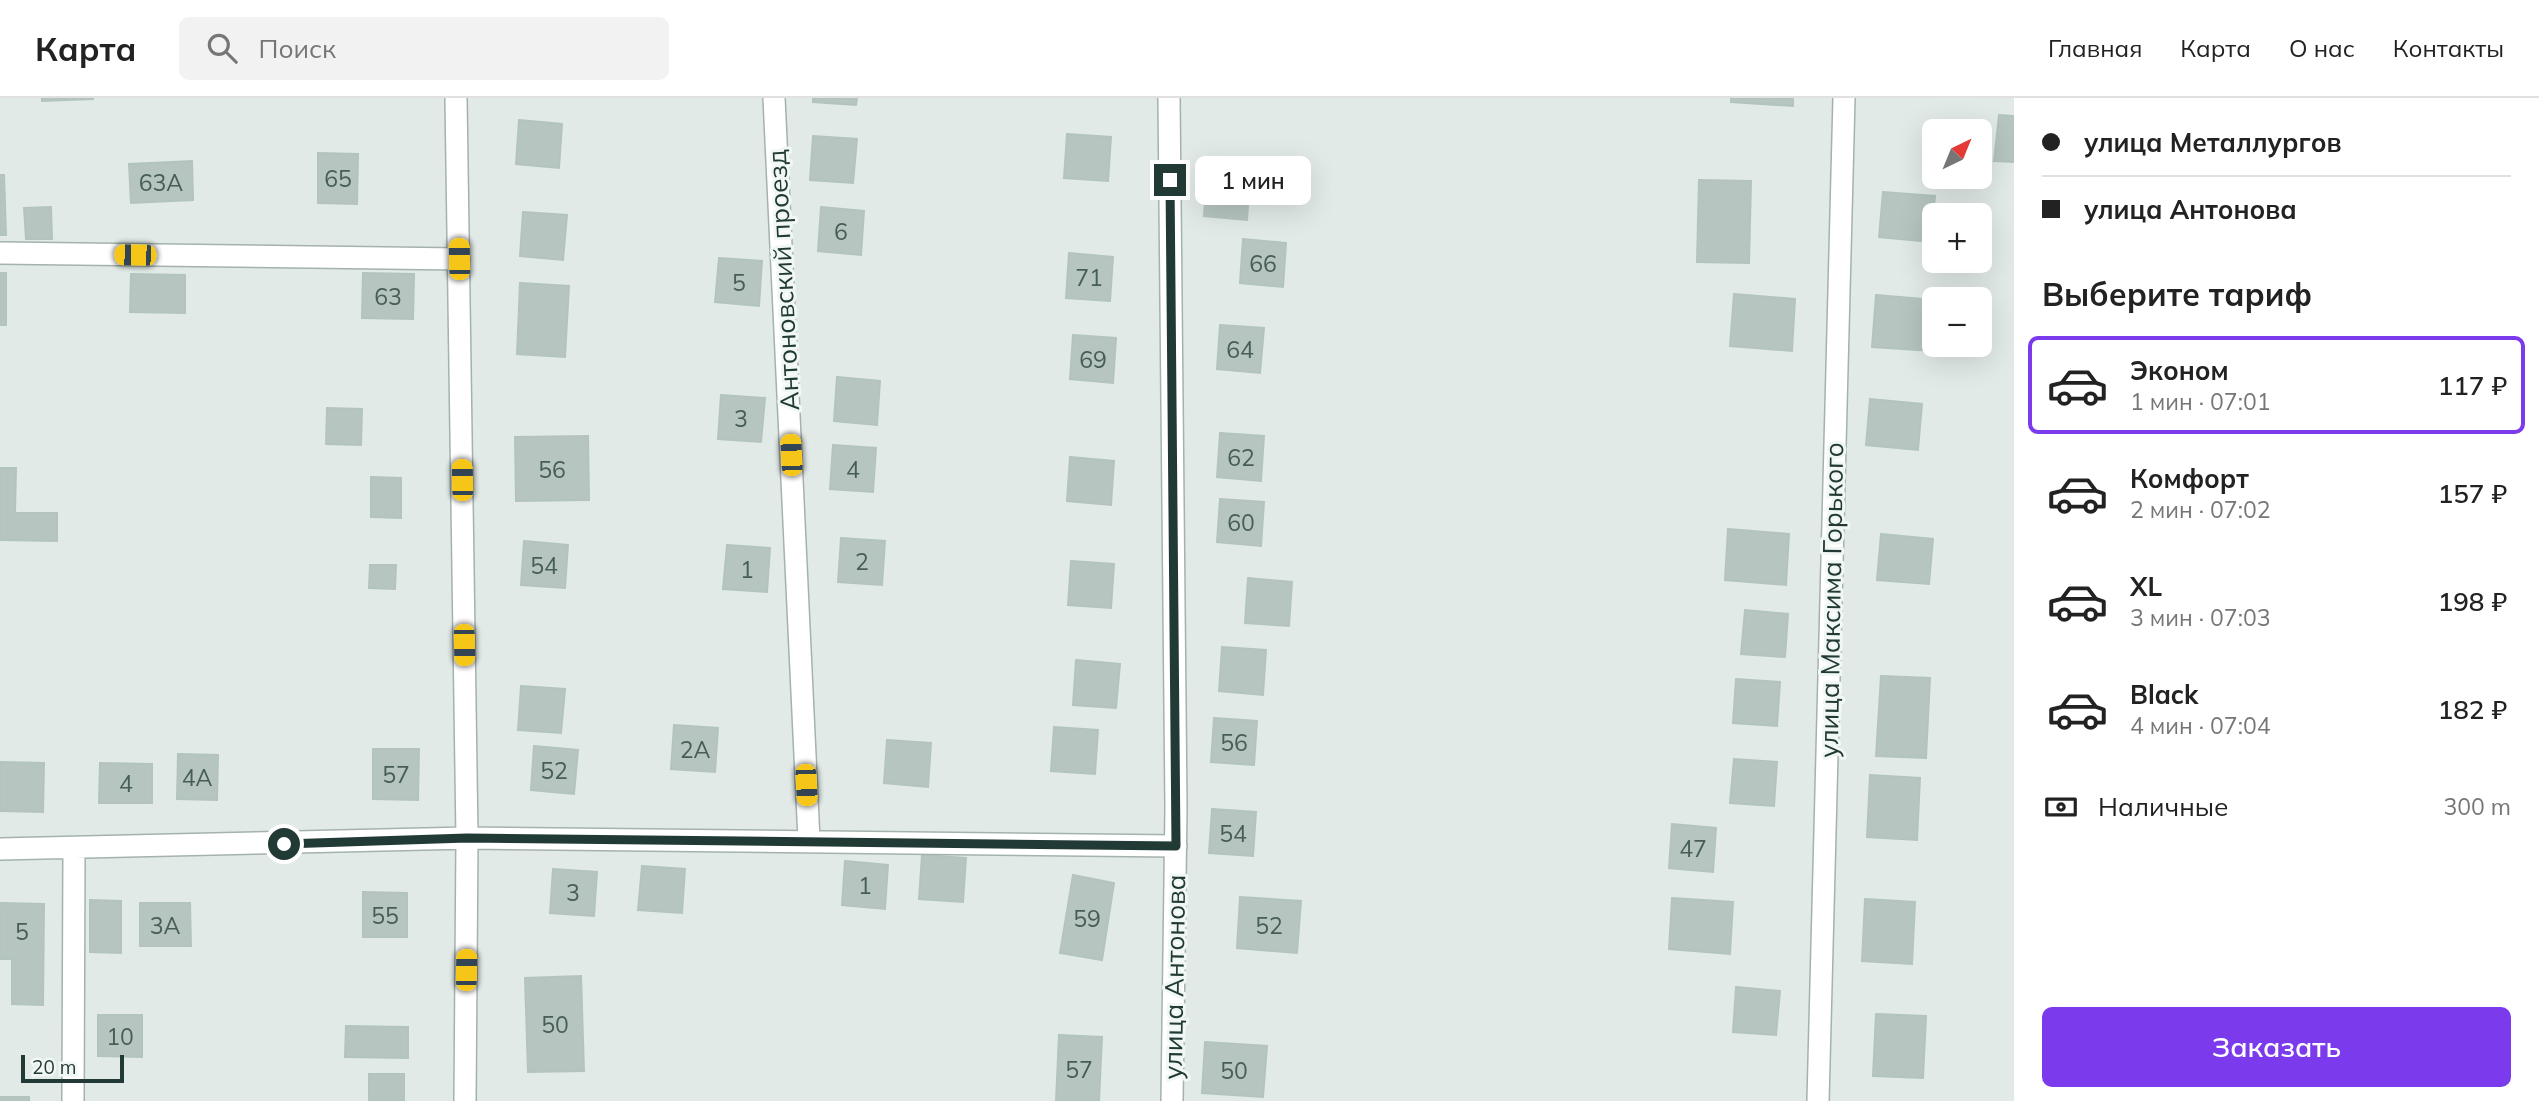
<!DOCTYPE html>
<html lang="ru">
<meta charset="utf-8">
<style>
body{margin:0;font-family:Mulish,sans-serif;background:#f2f2f2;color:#222;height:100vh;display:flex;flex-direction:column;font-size:26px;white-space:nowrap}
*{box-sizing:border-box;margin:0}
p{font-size:23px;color:#767676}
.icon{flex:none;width:38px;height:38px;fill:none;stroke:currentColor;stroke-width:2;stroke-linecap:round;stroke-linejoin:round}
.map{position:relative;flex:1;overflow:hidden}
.side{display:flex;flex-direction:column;background:#fff;width:525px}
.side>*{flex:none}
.top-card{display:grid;align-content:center;height:154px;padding:0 28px;background:#fff}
.needle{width:46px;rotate:43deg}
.fabs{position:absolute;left:1922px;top:21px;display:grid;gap:14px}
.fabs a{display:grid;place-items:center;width:70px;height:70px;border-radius:10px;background:#fff;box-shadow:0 7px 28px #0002;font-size:35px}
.scale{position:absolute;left:21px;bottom:18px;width:103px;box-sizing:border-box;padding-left:7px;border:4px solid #223a35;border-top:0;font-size:19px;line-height:24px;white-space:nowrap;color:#223a35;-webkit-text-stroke:5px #f1f7f4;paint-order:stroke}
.end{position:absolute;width:32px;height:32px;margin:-16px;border:9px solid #223a35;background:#fff;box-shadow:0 0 0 4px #fff}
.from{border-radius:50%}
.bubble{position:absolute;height:49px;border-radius:10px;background:#fff;box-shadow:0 7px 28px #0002;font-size:23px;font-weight:600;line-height:49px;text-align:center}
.car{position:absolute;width:21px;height:42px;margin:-21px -10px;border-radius:9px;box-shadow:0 0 5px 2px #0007;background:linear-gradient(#f5c518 24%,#345 0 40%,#f5c518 0 76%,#345 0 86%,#f5c518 0)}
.top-card b{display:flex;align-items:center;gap:24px;height:66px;font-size:26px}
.top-card b+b{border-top:2px solid #e0e0e0}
.top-card i{width:18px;height:18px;background:#222}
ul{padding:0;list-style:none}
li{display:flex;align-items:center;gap:21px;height:98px;margin:0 14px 10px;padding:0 14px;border:4px solid transparent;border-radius:10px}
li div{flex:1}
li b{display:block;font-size:26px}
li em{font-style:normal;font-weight:600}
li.current{border-color:#7c3aed}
li>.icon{width:63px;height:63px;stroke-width:1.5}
h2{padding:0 28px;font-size:32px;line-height:84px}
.pay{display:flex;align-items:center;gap:18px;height:77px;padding:0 28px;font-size:26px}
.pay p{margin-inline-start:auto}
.action{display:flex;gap:14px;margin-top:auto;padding:14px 28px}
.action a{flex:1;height:80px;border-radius:10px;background:#7c3aed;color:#fff;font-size:28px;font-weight:600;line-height:80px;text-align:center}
header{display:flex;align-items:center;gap:42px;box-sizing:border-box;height:98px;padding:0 35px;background:#fff;border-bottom:2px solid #e0e0e0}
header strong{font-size:33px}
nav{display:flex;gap:38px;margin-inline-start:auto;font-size:24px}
.search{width:490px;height:63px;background:#f2f2f2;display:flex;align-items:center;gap:18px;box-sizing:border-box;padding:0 24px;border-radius:10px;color:#767676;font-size:26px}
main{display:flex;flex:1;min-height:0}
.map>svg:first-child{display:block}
.building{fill:#b6c5c0;stroke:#b3c4be;stroke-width:2}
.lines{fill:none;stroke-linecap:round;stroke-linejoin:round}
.minor-casing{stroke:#a4b2ae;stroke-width:24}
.minor{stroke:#fff;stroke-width:21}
.route{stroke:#223a35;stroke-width:9}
.labels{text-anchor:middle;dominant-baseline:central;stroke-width:6;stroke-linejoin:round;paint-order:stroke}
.number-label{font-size:23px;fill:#475d58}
.street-label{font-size:26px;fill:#223a35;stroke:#f1f7f4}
</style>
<header>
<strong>Карта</strong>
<div class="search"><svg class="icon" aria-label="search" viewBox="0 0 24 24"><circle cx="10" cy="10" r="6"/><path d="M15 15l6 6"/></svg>Поиск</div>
<nav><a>Главная</a><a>Карта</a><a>О нас</a><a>Контакты</a></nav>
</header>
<main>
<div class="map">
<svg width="2014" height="1003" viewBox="0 0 2014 1003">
<rect width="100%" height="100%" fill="#e1eae7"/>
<!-- building -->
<path class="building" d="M42 0H93V1L42 3Z
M813 0H857L856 7 813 4Z
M1731 0H1793V8L1731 4Z
M1999 17 2014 18V64L1994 63Z
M519 22 562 26 559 70 516 66Z
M1067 36 1111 39 1108 83 1064 80Z
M813 38 857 41 853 85 810 82Z
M318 55 358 56 357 106 318 105Z
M192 63 193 102 131 105 129 66Z
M1207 74 1250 78 1247 122 1204 118Z
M0 77H4L6 137H0Z
M1699 82 1751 83 1749 165 1697 164Z
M1883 94 1935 98 1931 144 1879 139Z
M51 109 52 141H26L24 110Z
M821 109 864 113 861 157 818 153Z
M523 114 567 117 563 162 520 158Z
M1243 141 1286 145 1283 189 1240 185Z
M1069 155 1113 159 1110 203 1066 200Z
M719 160 762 163 759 208 715 204Z
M0 175H6V227H0Z
M363 175 414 176 413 221 362 220Z
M131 176 185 177V215L130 214Z
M520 185 569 188 565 259 517 256Z
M1734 196 1795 201 1792 253 1730 248Z
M1876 197 1934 202 1933 253 1872 249Z
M1220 227 1264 230 1260 275 1217 271Z
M1073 237 1116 240 1113 285 1070 281Z
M837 279 880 283 877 327 834 323Z
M721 297 765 300 761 344 718 341Z
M1870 301 1922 306 1918 352 1866 347Z
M327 310 362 311 361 347 326 346Z
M1220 335 1264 338 1261 383 1217 379Z
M588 338 589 402 516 403 515 339Z
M833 347 876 350 873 394 830 391Z
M1070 359 1114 363 1111 407 1067 403Z
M0 370H16L15 415H57V443L0 442Z
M371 379 401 380V420L371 419Z
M1220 401 1264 404 1261 448 1217 444Z
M1728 431 1789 436 1786 487 1725 482Z
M1881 436 1933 441 1929 486 1877 482Z
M841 440 885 443 882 487 838 484Z
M524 443 568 447 565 490 521 487Z
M727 447 770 450 767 494 723 491Z
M1071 463 1114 466 1111 510 1068 507Z
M370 467H396L395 491 369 490Z
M1248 480 1292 484 1289 528 1245 525Z
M1745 512 1788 516 1785 559 1741 556Z
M1222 549 1266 552 1263 597 1219 593Z
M1076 562 1120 566 1116 610 1073 607Z
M1881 578 1930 580 1926 660 1876 658Z
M1736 581 1780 584 1777 628 1733 625Z
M521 588 565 591 561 635 518 632Z
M1214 620 1257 623 1254 667 1211 664Z
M674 627 718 630 715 674 671 671Z
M1054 629 1098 632 1095 676 1051 673Z
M887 642 931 645 928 689 884 685Z
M534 648 578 652 574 696 531 692Z
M373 651H419L418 702 373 701Z
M178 656 218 657 217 702 177 701Z
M1734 661 1777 664 1774 708 1730 705Z
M0 664 44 665 43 714 0 713Z
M100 665 152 666V705H99Z
M1870 677 1920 680 1917 742 1867 739Z
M1212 711 1256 714 1253 758 1209 755Z
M1672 726 1716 730 1713 774 1669 770Z
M922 757 966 760 963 804 919 801Z
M845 763 888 767 885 811 842 807Z
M642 768 685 771 682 815 638 812Z
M553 771 597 774 594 818 550 815Z
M1073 777 1114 785 1102 862 1060 855Z
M363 794 407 795V839H363Z
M1240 799 1301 803 1297 855 1237 850Z
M1672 800 1733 804 1730 856 1669 851Z
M1865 801 1915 804 1912 866 1862 863Z
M90 802 121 803V855L90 854Z
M0 805 44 806 43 907 12 906V861H0Z
M140 805H190L191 848H140Z
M581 878 584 973 528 974 525 880Z
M1736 889 1780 893 1776 937 1733 934Z
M1876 916 1926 918 1923 980 1873 978Z
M98 917H142V959L98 958Z
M346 928 408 929V960L345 959Z
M1059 937 1102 939 1099 1003H1056Z
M1205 944 1267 948 1263 999 1202 995Z
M369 976H404V1003H369Z
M0 999H29V1003H0Z"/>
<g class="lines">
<defs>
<path id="minor" d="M456 0 467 740 465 1003
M774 0 809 742
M1169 0 1176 709 1172 1003
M0 155 459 161
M0 751 467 740 1176 748
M73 1003 74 752
M1818 1003 1844 0"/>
</defs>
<!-- minor casing -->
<use href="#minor" class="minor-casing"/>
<!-- minor -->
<use href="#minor" class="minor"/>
</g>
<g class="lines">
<!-- route -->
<path class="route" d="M284 746 467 740 1176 748 1170 82"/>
</g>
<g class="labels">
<!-- number labels -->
<g class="number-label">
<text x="338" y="80">65</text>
<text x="161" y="84">63А</text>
<text x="841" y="133">6</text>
<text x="1263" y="165">66</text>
<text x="1089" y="179">71</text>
<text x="739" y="184">5</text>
<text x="388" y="198">63</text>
<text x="1240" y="251">64</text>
<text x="1093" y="261">69</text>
<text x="741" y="320">3</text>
<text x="1241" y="359">62</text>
<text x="552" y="371">56</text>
<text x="853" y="371">4</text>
<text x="1241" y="424">60</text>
<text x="862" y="463">2</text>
<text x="544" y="467">54</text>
<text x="747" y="471">1</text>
<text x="1234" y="644">56</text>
<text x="695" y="651">2А</text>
<text x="554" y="672">52</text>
<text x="396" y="676">57</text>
<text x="197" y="679">4А</text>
<text x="126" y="685">4</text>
<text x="1233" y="735">54</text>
<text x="1693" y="750">47</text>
<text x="865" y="787">1</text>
<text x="573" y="794">3</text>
<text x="385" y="817">55</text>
<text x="1087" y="820">59</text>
<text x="165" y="827">3А</text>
<text x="1269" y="827">52</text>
<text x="22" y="833">5</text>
<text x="555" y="926">50</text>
<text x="120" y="938">10</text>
<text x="1079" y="971">57</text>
<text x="1234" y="972">50</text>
</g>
<!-- street labels -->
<g class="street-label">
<text transform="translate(783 182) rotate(-93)">Антоновский проезд</text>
<text transform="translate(1831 502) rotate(-89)">улица Максима Горького</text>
<text transform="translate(1174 879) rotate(-89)">улица Антонова</text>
</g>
</g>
</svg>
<div class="fabs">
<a><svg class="needle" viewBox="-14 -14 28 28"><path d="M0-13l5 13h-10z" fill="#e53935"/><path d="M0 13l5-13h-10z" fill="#767676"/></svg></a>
<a>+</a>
<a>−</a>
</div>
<div class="scale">20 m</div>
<i class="end from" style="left:284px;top:746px"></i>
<i class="end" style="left:1170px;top:82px"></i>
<div class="bubble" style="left:1195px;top:58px;width:116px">1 мин</div>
<i class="car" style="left:135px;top:157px;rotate:271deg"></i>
<i class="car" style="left:459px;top:161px;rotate:359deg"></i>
<i class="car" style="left:791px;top:357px;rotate:357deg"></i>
<i class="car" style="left:462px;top:382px;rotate:359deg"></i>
<i class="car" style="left:464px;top:547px;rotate:179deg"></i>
<i class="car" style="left:806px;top:687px;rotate:177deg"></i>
<i class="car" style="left:466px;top:872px;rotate:1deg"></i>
</div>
<section class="side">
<div class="top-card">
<b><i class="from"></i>улица Металлургов</b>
<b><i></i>улица Антонова</b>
</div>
<h2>Выберите тариф</h2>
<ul>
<li class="current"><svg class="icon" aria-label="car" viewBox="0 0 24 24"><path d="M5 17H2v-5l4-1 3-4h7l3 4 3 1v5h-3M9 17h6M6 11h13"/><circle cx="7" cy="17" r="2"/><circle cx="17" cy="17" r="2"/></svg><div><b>Эконом</b><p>1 мин · 07:01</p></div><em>117 ₽</em></li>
<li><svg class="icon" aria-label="car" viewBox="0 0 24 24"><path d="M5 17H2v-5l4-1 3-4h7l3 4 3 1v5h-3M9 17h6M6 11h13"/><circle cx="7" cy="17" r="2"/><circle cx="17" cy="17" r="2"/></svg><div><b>Комфорт</b><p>2 мин · 07:02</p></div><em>157 ₽</em></li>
<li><svg class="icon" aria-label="car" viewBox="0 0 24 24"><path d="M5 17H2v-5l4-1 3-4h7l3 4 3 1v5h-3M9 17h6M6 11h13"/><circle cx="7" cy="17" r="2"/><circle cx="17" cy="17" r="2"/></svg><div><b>XL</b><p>3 мин · 07:03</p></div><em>198 ₽</em></li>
<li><svg class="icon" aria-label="car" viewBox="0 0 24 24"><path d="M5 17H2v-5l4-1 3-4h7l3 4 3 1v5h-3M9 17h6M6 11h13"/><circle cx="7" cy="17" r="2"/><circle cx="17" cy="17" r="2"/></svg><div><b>Black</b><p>4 мин · 07:04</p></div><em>182 ₽</em></li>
</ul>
<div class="pay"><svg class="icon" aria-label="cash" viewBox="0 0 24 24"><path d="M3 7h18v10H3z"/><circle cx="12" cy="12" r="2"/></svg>Наличные<p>300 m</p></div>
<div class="action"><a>Заказать</a></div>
</section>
</main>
